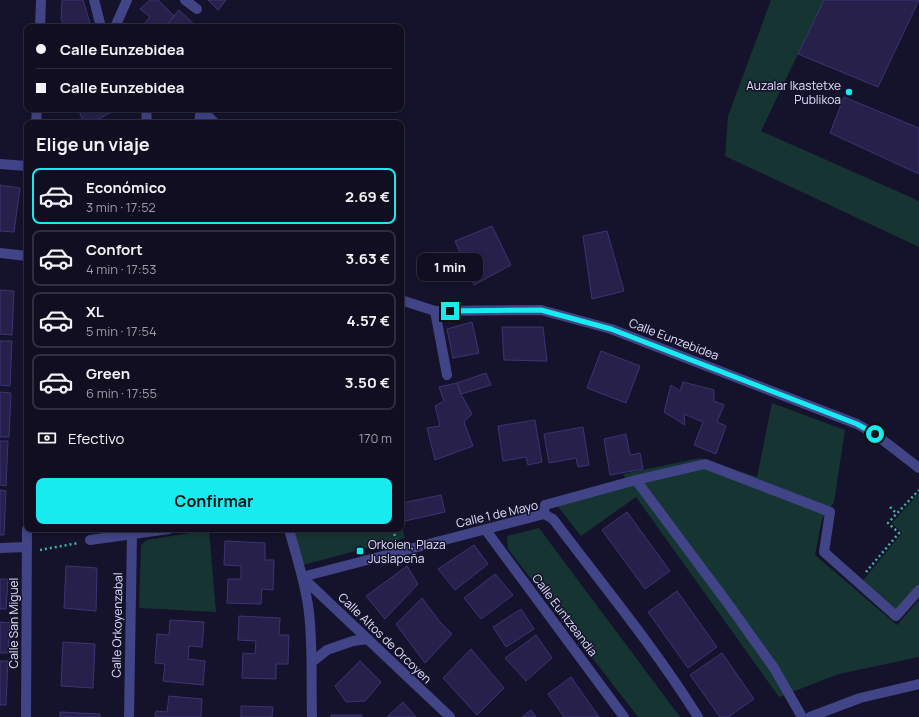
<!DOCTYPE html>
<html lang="es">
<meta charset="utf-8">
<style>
body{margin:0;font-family:Manrope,sans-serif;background:#191729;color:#f1f3f6;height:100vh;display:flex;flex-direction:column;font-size:15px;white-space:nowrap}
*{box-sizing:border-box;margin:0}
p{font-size:13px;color:#9c9ca5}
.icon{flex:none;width:22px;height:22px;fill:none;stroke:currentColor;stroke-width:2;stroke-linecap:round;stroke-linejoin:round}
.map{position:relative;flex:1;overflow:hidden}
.sheet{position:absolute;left:24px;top:120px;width:380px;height:412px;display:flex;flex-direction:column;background:#100e20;border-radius:8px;box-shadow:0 2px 6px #0003,0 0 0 1px #302e3e}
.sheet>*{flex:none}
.top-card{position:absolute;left:24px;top:24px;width:380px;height:88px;border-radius:8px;box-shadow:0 2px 6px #0003,0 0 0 1px #302e3e;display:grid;align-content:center;height:88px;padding:0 12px;background:#100e20}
.end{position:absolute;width:18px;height:18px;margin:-9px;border:5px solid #18ebf0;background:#111;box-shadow:0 0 0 2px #111}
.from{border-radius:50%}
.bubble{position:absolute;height:28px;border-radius:8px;background:#100e20;box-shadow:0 2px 6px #0003,0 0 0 1px #302e3e;font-size:13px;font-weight:700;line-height:28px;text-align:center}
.top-card b{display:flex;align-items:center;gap:14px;height:38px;font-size:15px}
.top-card b+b{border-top:1px solid #302e3e}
.top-card i{width:10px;height:10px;background:#f1f3f6}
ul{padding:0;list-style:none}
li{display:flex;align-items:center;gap:12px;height:56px;margin:0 8px 6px;padding:0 4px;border:2px solid #302e3e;border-radius:8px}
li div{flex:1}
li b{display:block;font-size:15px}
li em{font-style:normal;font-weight:700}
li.selected{border-color:#18ebf0}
li>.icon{width:36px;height:36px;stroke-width:1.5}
h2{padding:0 12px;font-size:18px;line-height:48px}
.pay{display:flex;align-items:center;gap:10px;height:44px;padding:0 12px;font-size:15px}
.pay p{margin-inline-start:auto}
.cta{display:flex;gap:8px;margin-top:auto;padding:8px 12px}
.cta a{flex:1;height:46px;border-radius:8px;background:#18ebf0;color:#111;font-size:16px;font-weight:700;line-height:46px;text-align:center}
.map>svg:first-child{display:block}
.green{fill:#163431}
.building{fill:#26204a;stroke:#3c3475}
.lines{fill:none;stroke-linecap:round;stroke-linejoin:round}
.path{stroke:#39b6a5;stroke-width:2.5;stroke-dasharray:2 3;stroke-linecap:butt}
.minor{stroke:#414486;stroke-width:10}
.route{stroke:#18ebf0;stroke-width:5}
.poi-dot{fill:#18ebf0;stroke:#15132b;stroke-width:1.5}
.labels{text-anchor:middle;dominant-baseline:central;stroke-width:3;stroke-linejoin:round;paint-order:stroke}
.poi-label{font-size:12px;fill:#e0dffd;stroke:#15132b;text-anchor:end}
.street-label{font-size:12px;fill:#e0dffd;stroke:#15132b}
</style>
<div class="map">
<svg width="919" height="717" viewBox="0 0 919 717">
<rect width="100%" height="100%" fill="#15132b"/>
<!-- green -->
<path class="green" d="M771 0H824L761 131 919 201V247L725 156 728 116Z
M772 403 845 430 834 502 822 519 815 555 897 625 919 600V657L839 674 779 697 636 497 581 536 555 503 629 485 623 474 700 458 757 477Z
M919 493V590L896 616 860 584 902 533 892 523Z
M401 523 405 538 303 565 294 529H401Z
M539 528 680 717H638L508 549 507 536Z
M209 530 216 612 139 608 141 545 147 540Z"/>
<!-- building -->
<path class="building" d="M62 0H83L91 27H64L61 18Z
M150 0H158L174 16 165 27H141L150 17 140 9Z
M208 0H226L218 10Z
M824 0H919L878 87 798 54Z
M179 10 197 27 166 26Z
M844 97 919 128V174L830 133Z
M78 109H117L92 123H84Z
M0 185 20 188 14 232 0 231Z
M492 226 511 265 474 285 455 241Z
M607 231 624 291 592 299 583 236Z
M0 290 14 291 12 335 0 334Z
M472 322 479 353 453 358 447 329Z
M502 327H543L547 361 504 360Z
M0 341H12L10 386 0 385Z
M601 351 640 366 626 403 587 388Z
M486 373 491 385 461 394 457 383Z
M683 382 714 390V401L724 405 717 422 726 426 716 454 694 445 703 422 684 414 685 425 664 412 671 385 680 391Z
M457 383 461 394 472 414 464 422 473 446 435 460 427 428 440 426 435 406 444 401 439 387Z
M0 392 11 393 9 437H0Z
M535 420 542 462 528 465 526 457 503 461 498 426Z
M583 427 589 465 578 467 576 458 549 463 544 434Z
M626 434 630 455 640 453 643 469 610 475 604 439Z
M0 441H8L6 486 0 485Z
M0 490 6 491 4 535H0Z
M441 495 445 512 405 521 402 503Z
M627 512 670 571 645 589 602 530Z
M225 541 265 543V560H274L273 590 262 589 261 604 227 603 228 579H241V566L224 565Z
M474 545 488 564 455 590 438 569Z
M66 566 97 568 96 611 64 608Z
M407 566 418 584 385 619 366 596Z
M495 574 513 595 481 619 464 598Z
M0 579H8L6 609H0Z
M677 591 717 647 688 668 648 612Z
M422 598 440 622 452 634 425 663 396 624Z
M521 609 534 629 506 647 493 627Z
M239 616 280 618 279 635H289L288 664H276V679L242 678 243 653 255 654 256 641 238 640Z
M170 620 204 622 202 647 189 646 188 659 205 661 203 685 163 681 165 664 155 663 157 634 169 635Z
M0 622 10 623 8 653H0Z
M536 635 552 658 526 681 505 658Z
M63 642 95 644 93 688 61 686Z
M471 649 504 688 477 715 443 678Z
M722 653 754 699 728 717H720L690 675Z
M0 661H8L6 705H0Z
M360 661 381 682 365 701 346 702 335 686Z
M571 677 599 717H564L548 694Z
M169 696 202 699 201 717H155L156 711 167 712Z
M403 702 416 717H387Z
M241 706 273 707 272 717H241Z
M531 710 536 717H522Z
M60 712 100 714V717H60Z
M331 715H362V717H331Z"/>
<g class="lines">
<!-- path -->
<path class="path" d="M890 507 897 514
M393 529 396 540
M40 550 78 543
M866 572 899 533 888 523 919 490"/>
<!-- minor -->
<path class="minor" d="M94 0 101 27
M185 0 197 9
M40 27 41 0
M115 27 127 0
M146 109 147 123
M202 110 215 123
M36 123 37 109
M199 123 201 109
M0 164 27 166
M0 253 27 256
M401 300 435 311 541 310 611 329 857 424 875 434 919 468
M435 311 447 375
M636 480 729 605 774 668 802 717
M544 514 545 505 636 480 705 464 830 512 824 552 896 616 919 590
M289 529C296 556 306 584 309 613 313 647 311 682 312 717
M485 529 624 717
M90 540 169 529
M0 548 27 547
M302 577 544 514 553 519C602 584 655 648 698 717
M302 577 450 717
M312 662 327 650 353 641 368 639
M26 717 27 529
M129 717 132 534
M810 717 860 698 919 684"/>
</g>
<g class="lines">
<!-- route -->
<path class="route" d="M450 311 541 310 611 329 857 424 875 434"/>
</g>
<!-- markers -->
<g class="poi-dot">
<circle cx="849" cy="92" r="4"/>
<rect x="356" y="547" width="8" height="8" rx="2"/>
</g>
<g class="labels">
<!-- poi labels -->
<g class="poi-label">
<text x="841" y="85">Auzalar Ikastetxe<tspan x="841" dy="14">Publikoa</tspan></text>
<text x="368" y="544" text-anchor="start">Orkoien, Plaza<tspan x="368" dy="14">Juslapeña</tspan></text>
</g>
<!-- street labels -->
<g class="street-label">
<text transform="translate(674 339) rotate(21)">Calle Eunzebidea</text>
<text transform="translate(497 514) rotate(-13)">Calle 1 de Mayo</text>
<text transform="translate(565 615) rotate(53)">Calle Euntzeandia</text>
<text transform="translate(13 623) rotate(-90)">Calle San Miguel</text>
<text transform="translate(117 625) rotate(-89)">Calle Orkoyenzabal</text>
<text transform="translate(385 638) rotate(44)">Calle Altos de Orcoyen</text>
</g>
</g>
</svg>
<i class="end from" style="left:875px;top:434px"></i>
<i class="end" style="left:450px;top:311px"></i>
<div class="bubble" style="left:417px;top:253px;width:66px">1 min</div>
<div class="top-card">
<b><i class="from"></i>Calle Eunzebidea</b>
<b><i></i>Calle Eunzebidea</b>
</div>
<section class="sheet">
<h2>Elige un viaje</h2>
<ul>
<li class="selected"><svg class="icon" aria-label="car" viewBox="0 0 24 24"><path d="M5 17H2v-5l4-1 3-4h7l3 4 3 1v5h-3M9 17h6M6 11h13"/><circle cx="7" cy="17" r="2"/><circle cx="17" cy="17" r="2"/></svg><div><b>Económico</b><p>3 min · 17:52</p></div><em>2.69 €</em></li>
<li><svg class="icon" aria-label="car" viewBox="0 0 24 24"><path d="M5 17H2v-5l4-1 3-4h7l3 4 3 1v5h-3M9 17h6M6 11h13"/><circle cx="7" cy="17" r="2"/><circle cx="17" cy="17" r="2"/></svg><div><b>Confort</b><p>4 min · 17:53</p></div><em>3.63 €</em></li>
<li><svg class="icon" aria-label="car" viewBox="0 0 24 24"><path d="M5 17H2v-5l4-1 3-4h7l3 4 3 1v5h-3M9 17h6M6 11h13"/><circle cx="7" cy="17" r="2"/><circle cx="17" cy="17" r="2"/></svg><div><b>XL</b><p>5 min · 17:54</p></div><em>4.57 €</em></li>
<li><svg class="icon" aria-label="car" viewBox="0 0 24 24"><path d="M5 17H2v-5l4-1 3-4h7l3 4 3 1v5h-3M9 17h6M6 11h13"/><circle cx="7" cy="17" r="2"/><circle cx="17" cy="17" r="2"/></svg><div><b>Green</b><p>6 min · 17:55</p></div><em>3.50 €</em></li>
</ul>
<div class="pay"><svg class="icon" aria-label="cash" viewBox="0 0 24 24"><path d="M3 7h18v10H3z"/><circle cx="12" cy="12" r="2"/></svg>Efectivo<p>170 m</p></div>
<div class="cta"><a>Confirmar</a></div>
</section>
</div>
